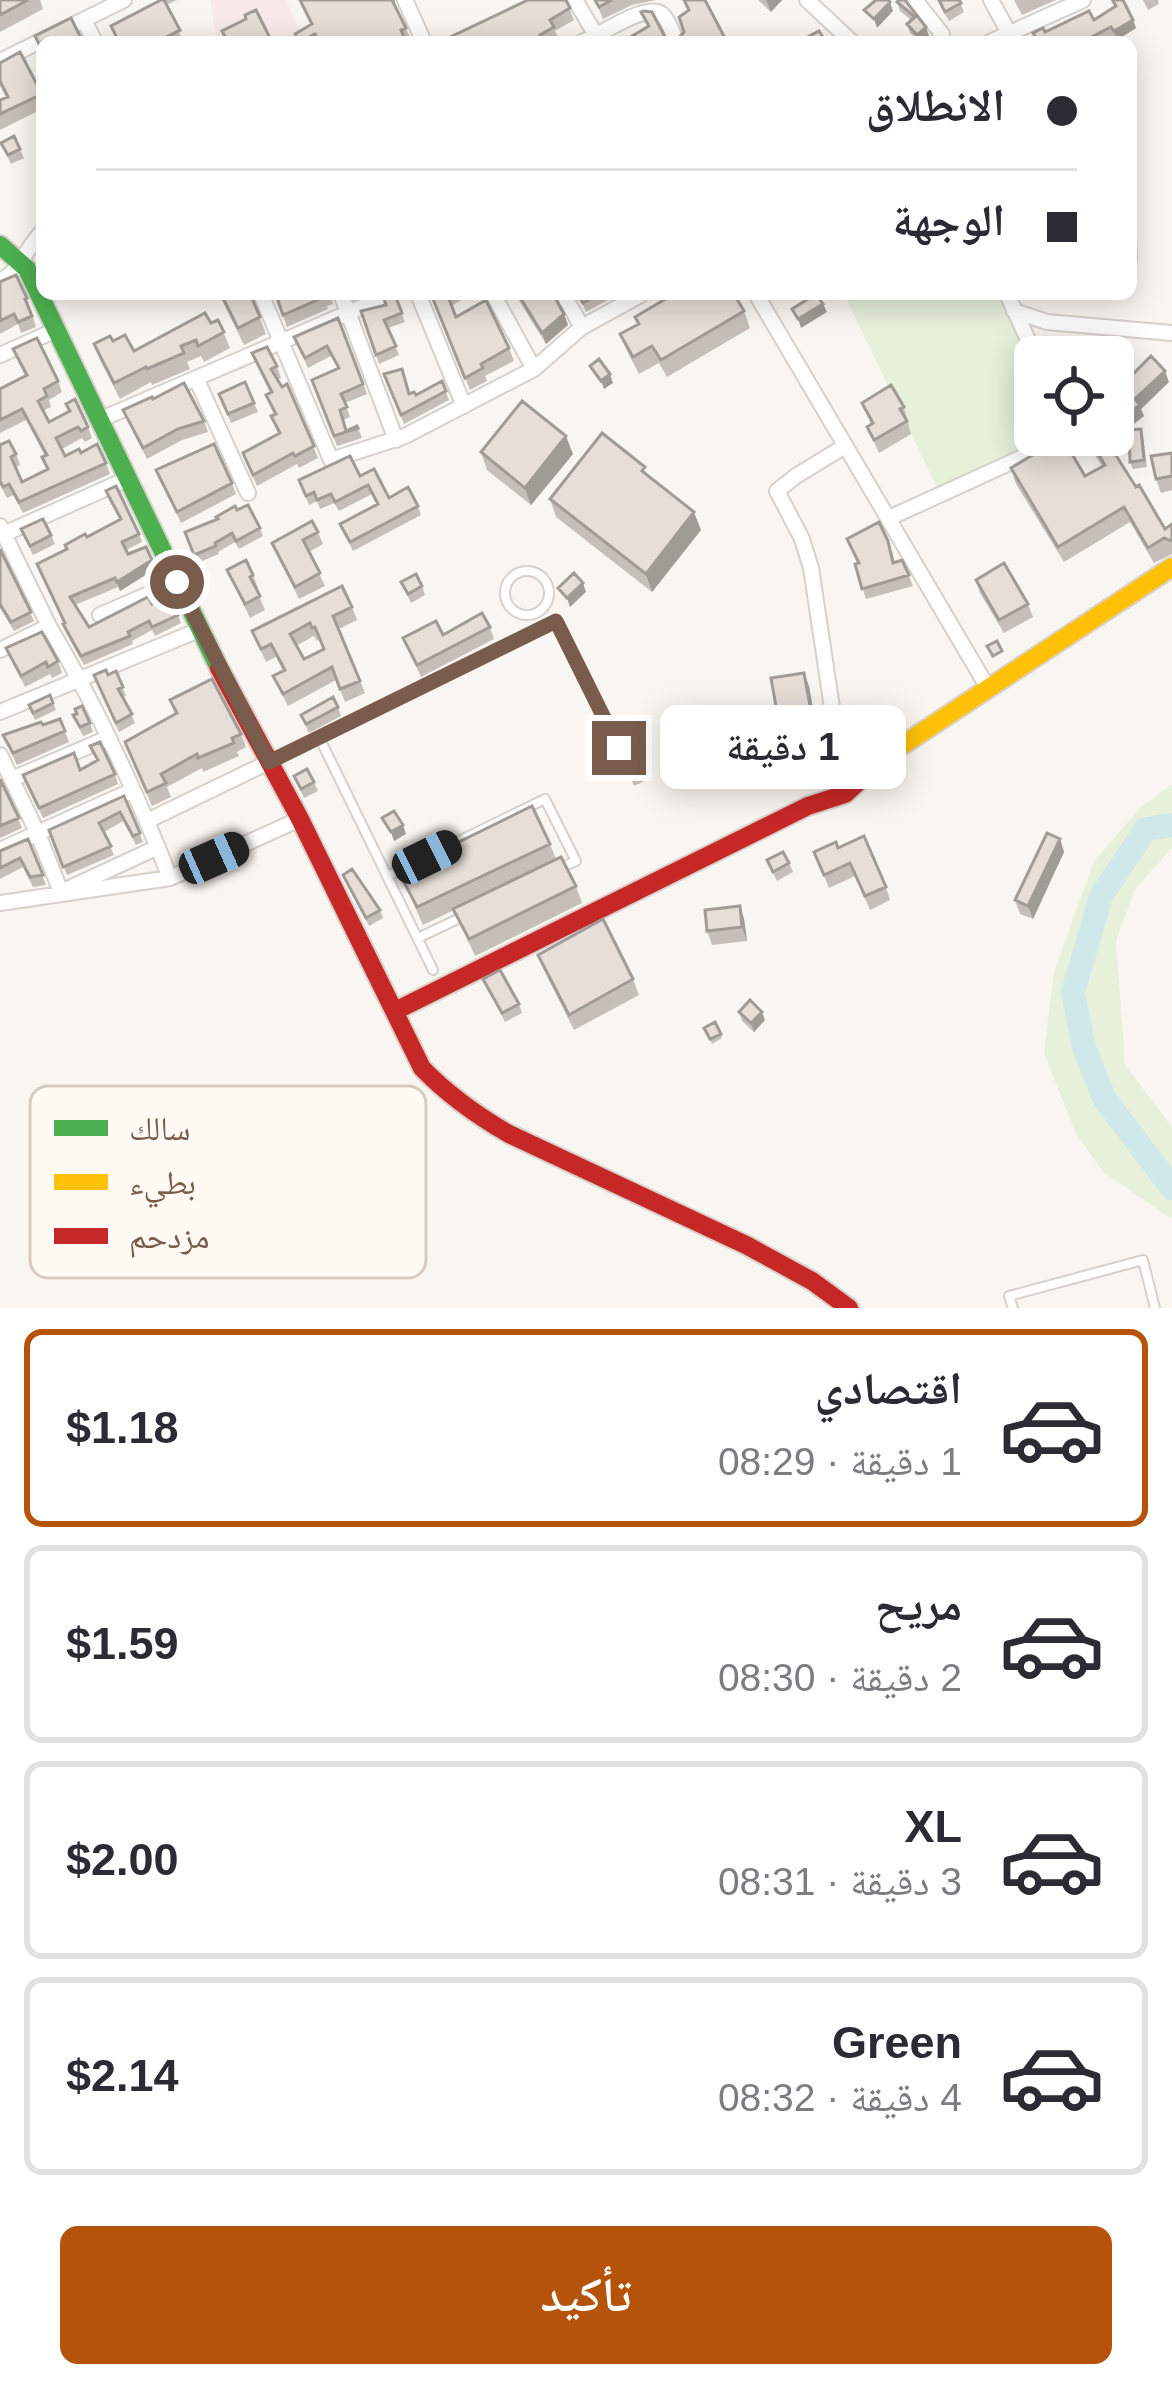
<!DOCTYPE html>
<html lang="ar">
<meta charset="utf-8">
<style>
body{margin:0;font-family:Arial,"Noto Naskh Arabic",sans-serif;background:#f2f2f3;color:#2b2b33;direction:rtl;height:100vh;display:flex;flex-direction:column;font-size:45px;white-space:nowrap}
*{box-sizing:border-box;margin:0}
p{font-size:39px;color:#7c7c81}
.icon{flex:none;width:66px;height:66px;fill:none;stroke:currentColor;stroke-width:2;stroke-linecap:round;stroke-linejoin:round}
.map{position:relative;height:1308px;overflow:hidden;direction:ltr}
.details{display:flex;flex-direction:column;background:#fff;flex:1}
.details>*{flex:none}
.banner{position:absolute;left:36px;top:36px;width:1101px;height:264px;border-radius:18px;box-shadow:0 6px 30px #0003;direction:rtl;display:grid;align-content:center;height:264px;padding:0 60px;background:#fff}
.fabs{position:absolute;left:1014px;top:336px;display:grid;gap:24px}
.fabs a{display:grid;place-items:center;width:120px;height:120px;border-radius:18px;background:#fff;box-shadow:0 6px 30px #0003;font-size:60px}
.end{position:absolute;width:54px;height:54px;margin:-27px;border:15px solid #7a5c4d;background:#fff;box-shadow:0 0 0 6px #fff}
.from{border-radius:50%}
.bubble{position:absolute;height:84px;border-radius:18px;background:#fff;box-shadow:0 6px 30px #0003;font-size:39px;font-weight:600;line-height:84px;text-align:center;direction:rtl}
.car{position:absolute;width:36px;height:72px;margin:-36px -18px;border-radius:15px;box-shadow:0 0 9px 3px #0007;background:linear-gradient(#222 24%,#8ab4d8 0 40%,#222 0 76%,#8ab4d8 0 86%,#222 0)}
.banner b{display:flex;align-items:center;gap:42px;height:114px;font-size:45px}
.banner b+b{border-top:3px solid #e1e1e2}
.banner i{width:30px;height:30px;background:#2b2b33}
ul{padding:21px 0 0;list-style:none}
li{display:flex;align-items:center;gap:36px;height:198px;margin:0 24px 18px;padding:0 36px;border:6px solid #e1e1e2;border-radius:18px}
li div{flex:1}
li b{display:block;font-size:45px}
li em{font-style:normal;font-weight:600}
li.current{border-color:#b45309}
li>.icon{width:108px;height:108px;stroke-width:1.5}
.action{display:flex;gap:24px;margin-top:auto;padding:24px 60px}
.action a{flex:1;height:138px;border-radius:18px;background:#b45309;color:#fff;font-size:48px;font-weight:600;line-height:138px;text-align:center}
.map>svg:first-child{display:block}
.medical{fill:#fae9e9}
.green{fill:#e7f0db}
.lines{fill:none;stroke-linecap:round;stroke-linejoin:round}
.river{stroke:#d0e8ea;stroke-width:24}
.lane-casing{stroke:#d7d1cb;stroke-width:12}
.street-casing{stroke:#d7d1cb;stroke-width:18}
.fast-casing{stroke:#d9d2cb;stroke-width:22}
.slow-casing{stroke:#d9d2cb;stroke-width:22}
.jam-casing{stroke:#d9d2cb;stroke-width:22}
.lane{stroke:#fefefd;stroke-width:8}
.street{stroke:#fefefd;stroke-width:14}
.fast{stroke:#4caf50;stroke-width:18}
.slow{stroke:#ffc107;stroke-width:18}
.jam{stroke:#c62828;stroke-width:18}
.wall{fill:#c6bfb9;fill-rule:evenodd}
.shaded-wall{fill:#a19b96}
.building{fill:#e6ded7;stroke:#a19b96;stroke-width:3;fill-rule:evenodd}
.route{stroke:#7a5c4d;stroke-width:15}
.key{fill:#fffaf3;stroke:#d7cbc1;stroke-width:3}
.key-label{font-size:33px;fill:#7a5c4d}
</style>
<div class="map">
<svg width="1172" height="1308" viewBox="0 0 1172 1308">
<rect width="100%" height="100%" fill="#f9f5f0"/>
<!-- medical -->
<path class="medical" d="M211 0H286L304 42H216Z"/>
<!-- green -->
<path class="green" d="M844 294H1003L1035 363V435H1053L939 492Z
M1172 784V848L1135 889 1116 941 1125 1065 1172 1127V1219L1103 1172 1076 1134 1044 1052 1054 972 1094 861 1140 808Z"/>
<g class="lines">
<!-- river -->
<path class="river" d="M1172 825 1146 829 1101 896 1073 992 1084 1047 1104 1098 1172 1188"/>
<defs>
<path id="lane" d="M505 593a22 22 0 1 1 44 0a22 22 0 1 1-44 0Z
M319 737 433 970
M271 761 556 621 619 748
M387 876 545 799 576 861 560 868
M418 938 466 915
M1013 1308 1009 1296 1143 1260 1155 1308"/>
<path id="street" d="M405 0 424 42
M575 0 600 42
M807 0 852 42
M915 0 942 34V42
M991 0 1010 35
M84 20 95 42
M582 42C600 36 648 0 663 15 669 21 673 35 677 42
M990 42 1083 0
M0 61 124 0
M0 281C21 271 26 247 42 232
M261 294 331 460 405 436 534 369 582 327 642 294
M341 294 396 440
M418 294 464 406
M493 294 534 369
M563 294 582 327
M756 294 988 688
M1007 294 1036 357
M1014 311 1047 322 1172 333
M0 355 56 330
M196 378 248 493
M99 420 392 294
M845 446 796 476 777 491 802 539 811 568 845 794
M889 518 1071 435
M0 526 49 626 0 650
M4 534 127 479
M100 615 177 582
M49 626C96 706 136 791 170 878
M0 712 199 630
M0 755 38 834 61 892 158 847
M12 779 108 738
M147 821 269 762
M0 850 133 790
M0 903 170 878 300 819"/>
<path id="fast" d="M0 245 27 269 219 668"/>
<path id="slow" d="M866 775 892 752 1172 567"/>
<path id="jam" d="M219 668 300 819 422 1068C448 1095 476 1115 509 1134L746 1245 812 1281 849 1308
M395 1011 808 806 845 794 866 775"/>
</defs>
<!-- lane casing -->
<use href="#lane" class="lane-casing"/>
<!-- street casing -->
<use href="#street" class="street-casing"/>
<!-- fast casing -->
<use href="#fast" class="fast-casing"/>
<!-- slow casing -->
<use href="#slow" class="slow-casing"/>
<!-- jam casing -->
<use href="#jam" class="jam-casing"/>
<!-- lane -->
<use href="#lane" class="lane"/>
<!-- street -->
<use href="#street" class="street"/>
<!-- fast -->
<use href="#fast" class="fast"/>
<!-- slow -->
<use href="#slow" class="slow"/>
<!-- jam -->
<use href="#jam" class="jam"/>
</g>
<!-- wall -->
<path class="wall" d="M0 0H40L43 9 0 32Z
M164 0H177L166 5 184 42H117L111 26Z
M299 0H395V6L410 37 405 39 406 42H298L295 34 311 25Z
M566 0 574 20 555 31 559 39 554 42H447Z
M595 0H656L632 5 603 19Z
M758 0H782L771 12Z
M899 0 929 36 924 41 915 38 910 33 907 24 911 20 900 11 897 2Z
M937 0H959L964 12 949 21Z
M1014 0H1056L1022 15Z
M1143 0H1158L1159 4 1148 10Z
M1113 1 1133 20 1136 28 1117 40 1114 36 1102 42H1034L1036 40 1033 33 1094 20 1115 7Z
M0 63 42 92V109L0 130V100L6 97 0 86Z
M1 143 20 149 24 158 11 164Z
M1131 230 1137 238 1138 262H1131Z
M0 282 27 298 36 327 21 333 18 324 0 334Z
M219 294H251L266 334 244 345Z
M331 294 333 304 327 306 328 309 287 327 276 295Z
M430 294H472L451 306 456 317 509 348 514 361 485 376 487 381 470 390Z
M515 294H553L568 325 546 344Z
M593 294H619L586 312 581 300Z
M395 295 405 322 388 328 399 355 379 364 361 311 386 305Z
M744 311 750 328 667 377 659 363 639 374 627 351 620 334 638 324 635 317Z
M338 318 367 394 345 403 350 417 343 420 346 431 357 426 362 438 337 446 312 380 338 368 331 356 308 368 294 337Z
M218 320 230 348 204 362 201 356 187 362 190 369 152 385 151 382 120 399 100 360 94 344 134 351Z
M13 349 58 381 62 392 49 400 51 407 43 411 49 422 69 412 66 404 88 427 92 438 85 442 82 438 62 449 65 456 81 453 106 463 110 474 23 513 13 495 7 498 0 484V445L16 454 20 465 15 468 22 482 47 469 42 457 45 456 26 420 0 433V389L25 376Z
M252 353 277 366 281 378 277 380 282 387 287 384 318 458 299 468 297 464 257 486 243 453 278 433 271 416 274 415 266 395 270 393Z
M1116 371 1169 382 1141 409 1144 416 1131 426 1113 402V383L1119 378Z
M384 374 410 394 416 395 442 381 449 400 404 424Z
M245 382 258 412 231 423 219 394Z
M862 403 904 407 911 434 879 453 867 427 871 424Z
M123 410 204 421 208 432 182 440 147 459Z
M1087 436 1136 487 1165 529 1172 524V554L1154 563 1130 522 1064 562 1016 484 1011 468 1085 476 1102 466 1092 451Z
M1143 436 1147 467 1133 469 1130 462Z
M481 452 573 454 531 505 487 470Z
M1172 453V490L1161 493 1156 479Z
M156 470 232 483 236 494 181 523Z
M360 476 389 498 418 506 421 515 353 551 340 524 377 504 372 494 339 511 334 503 320 509 317 501 309 505 299 480Z
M649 477 701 530 652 592 556 517 550 499Z
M106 491 139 534 142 542 126 550 128 554 155 569 120 591 118 587 75 605 89 627 152 604 178 615 181 623 155 636 152 630 132 641 133 644 84 665 66 633 63 624 64 623 37 564 120 520Z
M237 510 260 528 263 536 239 549 235 542 218 552 219 554 197 563 185 532Z
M21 529 51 535 55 544 33 555Z
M318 532 323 544 309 552 325 586 299 599 272 543Z
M847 539 892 551 895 563 902 560 913 586 866 599 855 564 858 563Z
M0 549 34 621 14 631 0 608Z
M227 570 253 575 258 588 256 589 265 610 250 618Z
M976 580 1028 604 1033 617 1004 633 980 593Z
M401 582 422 586 425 595 411 603Z
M352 607 357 620 339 629 365 693 345 702 336 680 288 706 273 676 283 671 276 657 266 662 252 631ZM314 636 317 641 320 639 323 649 304 659 296 646Z
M490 627 494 639 421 677 403 638Z
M6 648 58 661 62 673 52 678 50 674 25 687Z
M116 671 126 696 123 697 135 723 119 732 97 684 108 675Z
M809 686 815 720 782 725 777 712Z
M50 695 56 710 35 720 29 705Z
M170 700 241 734 246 747 237 752 239 756 203 772 202 768 167 787 171 797 152 806 125 742 175 714Z
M338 707 341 716 309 733 301 715Z
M73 715 90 723 93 732 83 736Z
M60 719 69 742 17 765 3 735Z
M90 746 115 774 118 784 43 818 23 775 80 770 97 761Z
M623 761 642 772 645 781 634 786Z
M294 776 314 782 318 791 304 798Z
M0 779 22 828 0 838Z
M124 796 143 842 136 845 123 821 104 832 114 855 67 875 49 830Z
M28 839 46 885 33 887 23 867 0 879V851Z
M1060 839 1064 852 1033 919 1020 914 1015 900Z
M550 844 556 859 576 886 582 903 475 956 454 910 423 925 404 882 418 875 414 864Z
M838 848 886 887 890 900 870 910 855 876 829 888 814 852Z
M767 860 789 863 793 872 777 881Z
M343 875 380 910 383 918 369 926Z
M740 906 744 919 747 941 712 945 707 931Z
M538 955 633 979 639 995 574 1030 544 970Z
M483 979 519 1004 522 1013 505 1022Z
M739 1012 765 1020 754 1032 742 1021Z
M715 1022 722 1038 712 1044 704 1028Z"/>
<!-- shaded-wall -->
<path class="shaded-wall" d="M766 0H782L771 12Z
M890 2 893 11 877 28 874 19Z
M1133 20 1136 28 1117 40 1114 31Z
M926 27 929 36 922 42 917 35Z
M823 304 827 312 801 328 798 319Z
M564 314 568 325 546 344 542 333Z
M1165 371 1169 382 1141 409 1144 416 1131 426 1127 414 1135 399Z
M610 374 613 383 604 389 601 381Z
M566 436 573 454 531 505 525 488Z
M694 512 701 530 652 592 646 574Z
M152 560 155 569 120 591 117 582Z
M583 583 586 592 570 607 567 598Z
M804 673 809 686 815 720 810 706Z
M403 825 406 834 394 841 391 832Z
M1060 839 1064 852 1033 919 1028 906Z
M740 906 744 919 747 941 742 927Z
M762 1012 765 1020 754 1032 751 1023Z"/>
<!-- building -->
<path class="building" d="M0 0H28L0 15Z
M161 0H164L180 30 157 42H119L111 26Z
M300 0H392L406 28 401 30 404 37 394 42H319L315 34 299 42 295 34 312 24Z
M528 0H566L570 8 550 20 554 27 540 35 541 38 532 42H508L506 38 499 42H447L446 39Z
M595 0H612L599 7Z
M684 0H705L727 42H622L649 26 641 12 644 11 652 12 666 39 677 40 684 32 679 17 689 10Z
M876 0H888L890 2 874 19 864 10Z
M899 0H905L926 27 917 35 907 24 915 17 897 2Z
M939 0H959L961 3 945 12Z
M1115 0H1123L1133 20 1114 31 1111 27 1082 42H1034L1037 40 1033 33 1043 28 1045 32 1089 11 1094 20 1116 6 1113 1Z
M256 10 272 42H228L222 31 246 19 245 15Z
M71 18 83 42H42V50L35 36Z
M819 31 826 42H808L806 38Z
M918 35 925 42H911Z
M588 38 597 41 604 38 606 42H580Z
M20 52 42 94 0 114V100L8 97 0 81V63Z
M14 136 20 149 8 155 1 143Z
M1133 229 1135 253H1131V230Z
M16 275 27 298 25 299 32 316 18 322 14 314 0 321V282Z
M221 294H250L260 317 238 328Z
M323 294 324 297 283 315 276 295Z
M431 294H447L456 317 486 300 509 348 481 364 483 368 465 378Z
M518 294H553L564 314 542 333Z
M593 294H599L583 303 581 300Z
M674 294H734L744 311 661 360 652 346 633 357 620 334 639 324 635 317Z
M816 294 823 304 798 319 792 309Z
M395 295 402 313 384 320 396 346 376 355 361 311 386 305 384 299Z
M205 313 211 323 218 320 224 332 198 346 196 340 181 346 184 353 147 369 146 367 114 383 94 344 110 336 113 341 125 335 134 351Z
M338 318 363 384 341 394 347 407 340 410 346 431 357 426 358 428 334 436 312 380 339 368 327 346 305 358 294 337Z
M37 338 58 381 44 389 47 396 38 401 49 422 70 411 66 404 75 399 88 427 81 431 78 427 56 438 65 456 79 449 81 453 97 444 106 463 19 502 9 484 3 487 0 481V445L9 441 16 454 11 457 22 482 48 469 42 457 47 455 22 409 0 420V389L27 375 13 349Z
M267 347 277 366 271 369 282 387 287 384 314 446 295 456 293 453 253 475 243 453 280 433 271 416 276 414 266 395 272 392 252 353Z
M1151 356 1165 371 1135 399 1140 405 1127 414 1113 396V383L1121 376 1116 371 1124 364 1133 374Z
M599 359 610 374 601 381 590 366Z
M402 369 409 394 414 392 416 395 442 381 446 391 401 415 384 374Z
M245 382 254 403 228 414 219 394Z
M184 383 204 421 178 429 143 448 123 410 152 397 153 399Z
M891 385 904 407 900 409 907 421 874 440 867 427 873 423 862 403Z
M522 401 566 436 525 488 481 452Z
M1141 429 1144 460 1130 462 1129 430Z
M602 433 645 467 642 471 694 512 646 574 550 499Z
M1088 435H1103L1136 487 1139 485 1165 529 1172 524V541L1164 538 1148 548 1124 507 1058 547 1011 468 1062 437 1085 476 1105 465 1087 436Z
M214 444 232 483 177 512 156 470Z
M1172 453V476L1156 479 1151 456Z
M350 456 360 476 374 469 389 498 408 487 418 506 350 542 340 524 378 504 368 485 335 502 331 494 317 500 314 492 306 496 299 480Z
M116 486 139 534 122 542 128 554 146 547 152 560 117 582 115 578 70 597 89 627 148 597 152 604 169 595 178 615 152 627 149 621 128 632 130 636 81 656 63 624 65 623 37 564 67 549 65 545 85 534 87 537 121 519 106 491Z
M248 505 260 528 236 541 232 533 215 543 216 546 194 555 185 532 218 519 216 517 235 506 237 510Z
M43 519 51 535 30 546 21 529Z
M312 521 318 532 303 540 320 573 295 587 272 543Z
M879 522 888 541 893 563 902 560 909 575 862 589 855 564 859 563 847 539Z
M0 549 31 612 11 622 0 604Z
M246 560 253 575 250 577 260 596 245 604 227 570Z
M1004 563 1028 604 999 620 976 580Z
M574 573 583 583 567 598 558 588Z
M416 574 422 586 408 594 401 582Z
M342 586 352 607 333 616 360 681 340 689 332 667 283 694 273 676 285 670 271 644 261 649 252 631ZM310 623 312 628 315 627 324 649 304 659 290 634Z
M482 613 490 627 417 665 403 638 436 621 443 635Z
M42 632 58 661 48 667 46 662 21 676 6 648Z
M997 641 1002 651 993 656 987 646Z
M106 670 108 675 116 671 123 687 118 689 132 714 116 723 94 675Z
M804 673 810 706 777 712 771 678Z
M212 679 241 734 232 738 234 743 198 758 197 754 161 774 166 783 147 792 125 742 177 713 170 700Z
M50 695 53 703 33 713 29 705Z
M333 697 338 707 306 724 301 715Z
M82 706 90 723 80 727 73 715 77 714 75 709Z
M60 719 65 731 13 753 3 735 41 722 43 725Z
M100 742 115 774 39 808 23 775 74 753 80 770 98 760 90 746Z
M634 755 642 772 631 777 623 761Z
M307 769 314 782 301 789 294 776Z
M0 779 19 818 0 826Z
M124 796 140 833 133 836 120 812 99 823 111 846 63 867 49 830Z
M532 806 550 844 417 907 404 882 419 875 414 864Z
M394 811 403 825 391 832 382 818Z
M1047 833 1060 839 1028 906 1015 900Z
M864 836 886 887 865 896 850 863 824 875 814 852 836 842 838 848Z
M28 839 43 875 30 877 20 858 0 868V851Z
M783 852 789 863 773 872 767 860Z
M561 857 576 886 469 939 453 909Z
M352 869 380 910 366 918 343 875Z
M740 906 742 927 707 931 705 910Z
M603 919 633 979 569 1015 538 955Z
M500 970 519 1004 502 1013 483 979Z
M750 1000 762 1012 751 1023 739 1012Z
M715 1022 721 1034 710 1039 704 1028Z"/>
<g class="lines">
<!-- route -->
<path class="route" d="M177 582 269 762 556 621 619 748"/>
</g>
<!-- legend -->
<rect x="30" y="1086" width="396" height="192" rx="18" class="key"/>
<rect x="54" y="1120" width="54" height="16" fill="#4caf50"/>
<rect x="54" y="1174" width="54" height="16" fill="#ffc107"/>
<rect x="54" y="1228" width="54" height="16" fill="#c62828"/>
<g class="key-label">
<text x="129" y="1140">سالك</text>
<text x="129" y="1194">بطيء</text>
<text x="129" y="1248">مزدحم</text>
</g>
</svg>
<div class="fabs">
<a><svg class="icon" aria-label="locate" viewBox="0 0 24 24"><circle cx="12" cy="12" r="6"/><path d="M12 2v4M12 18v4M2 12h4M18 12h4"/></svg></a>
</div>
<i class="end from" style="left:177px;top:582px"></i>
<i class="end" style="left:619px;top:748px"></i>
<div class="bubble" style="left:660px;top:705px;width:246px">1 دقيقة</div>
<i class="car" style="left:427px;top:857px;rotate:64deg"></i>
<i class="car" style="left:214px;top:858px;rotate:66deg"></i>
<div class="banner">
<b><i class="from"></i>الانطلاق</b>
<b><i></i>الوجهة</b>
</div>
</div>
<section class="details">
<ul>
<li class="current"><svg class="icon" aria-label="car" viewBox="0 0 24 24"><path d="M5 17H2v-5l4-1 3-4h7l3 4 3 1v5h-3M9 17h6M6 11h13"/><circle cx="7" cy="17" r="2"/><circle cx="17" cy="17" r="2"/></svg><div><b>اقتصادي</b><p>1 دقيقة · 08:29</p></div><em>$1.18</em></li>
<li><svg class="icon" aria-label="car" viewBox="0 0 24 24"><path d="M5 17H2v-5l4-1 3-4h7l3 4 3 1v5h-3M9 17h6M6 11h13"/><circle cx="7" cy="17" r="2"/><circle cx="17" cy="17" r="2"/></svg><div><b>مريح</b><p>2 دقيقة · 08:30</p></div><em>$1.59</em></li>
<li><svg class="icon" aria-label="car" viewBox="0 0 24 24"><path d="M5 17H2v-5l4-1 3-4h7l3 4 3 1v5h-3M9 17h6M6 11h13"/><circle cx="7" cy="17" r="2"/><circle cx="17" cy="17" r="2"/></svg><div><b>XL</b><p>3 دقيقة · 08:31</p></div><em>$2.00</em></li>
<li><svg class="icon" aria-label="car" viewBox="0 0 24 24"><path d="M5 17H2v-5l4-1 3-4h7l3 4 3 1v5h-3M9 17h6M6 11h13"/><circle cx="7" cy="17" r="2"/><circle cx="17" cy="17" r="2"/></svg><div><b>Green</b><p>4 دقيقة · 08:32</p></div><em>$2.14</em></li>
</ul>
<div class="action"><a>تأكيد</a></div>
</section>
